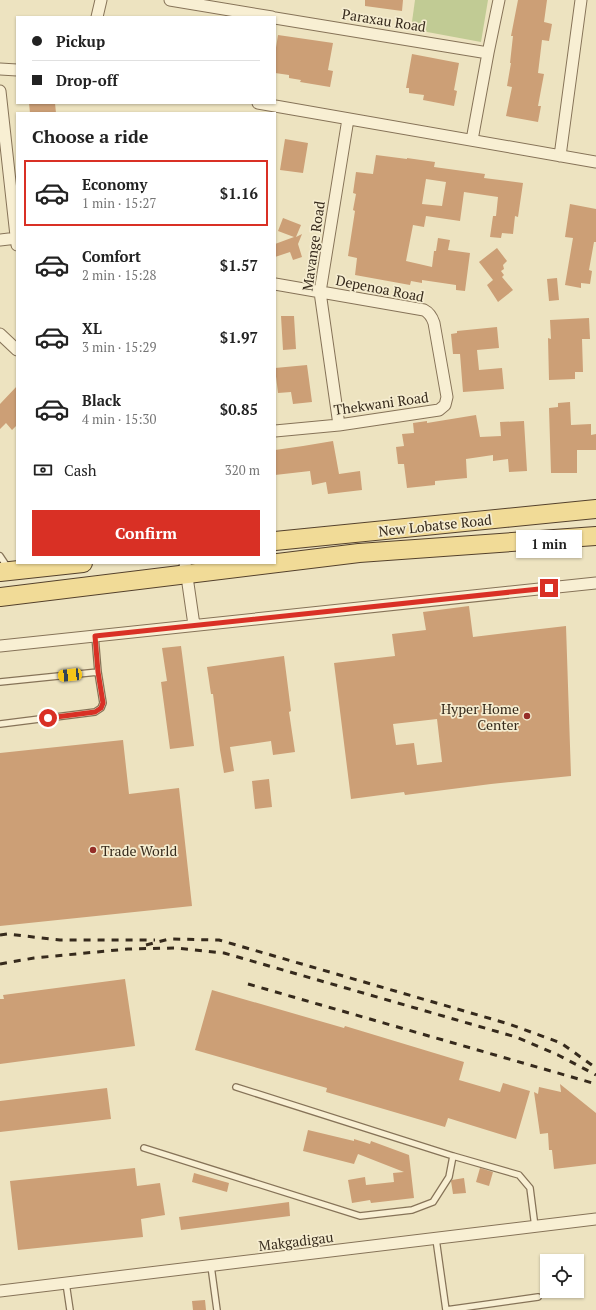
<!DOCTYPE html>
<meta charset="utf-8">
<style>
body{margin:0;font-family:"PT Serif",serif;background:#f2f2f2;color:#222;height:100vh;display:flex;flex-direction:column;font-size:15px;white-space:nowrap}
*{box-sizing:border-box;margin:0}
p{font-size:13px;color:#767676}
.icon{flex:none;width:22px;height:22px;fill:none;stroke:currentColor;stroke-width:2;stroke-linecap:round;stroke-linejoin:round}
.map{position:relative;flex:1;overflow:hidden}
.drawer{position:absolute;left:16px;top:112px;width:260px;height:452px;display:flex;flex-direction:column;background:#fff;border-radius:0px;box-shadow:0 1px 3px #0004}
.drawer>*{flex:none}
.guide{position:absolute;left:16px;top:16px;width:260px;height:88px;border-radius:0px;box-shadow:0 1px 3px #0004;display:grid;align-content:center;height:88px;padding:0 16px;background:#fff}
.controls{position:absolute;left:540px;top:1254px;display:grid;gap:8px}
.controls a{display:grid;place-items:center;width:44px;height:44px;border-radius:0px;background:#fff;box-shadow:0 1px 3px #0004;font-size:20px}
.end{position:absolute;width:18px;height:18px;margin:-9px;border:5px solid #d93025;background:#fff;box-shadow:0 0 0 2px #fff}
.from{border-radius:50%}
.bubble{position:absolute;height:28px;border-radius:0px;background:#fff;box-shadow:0 1px 3px #0004;font-size:13px;font-weight:600;line-height:28px;text-align:center}
.car{position:absolute;width:12px;height:24px;margin:-12px -6px;border-radius:5px;box-shadow:0 0 3px 1px #0007;background:linear-gradient(#f5c518 24%,#345 0 40%,#f5c518 0 76%,#345 0 86%,#f5c518 0)}
.guide b{display:flex;align-items:center;gap:14px;height:38px;font-size:15px}
.guide b+b{border-top:1px solid #e0e0e0}
.guide i{width:10px;height:10px;background:#222}
ul{padding:0;list-style:none}
li{display:flex;align-items:center;gap:12px;height:66px;margin:0 8px 6px;padding:0 8px;border:2px solid transparent;border-radius:0px}
li div{flex:1}
li b{display:block;font-size:15px}
li em{font-style:normal;font-weight:600}
li.current{border-color:#d93025}
li>.icon{width:36px;height:36px;stroke-width:1.5}
h2{padding:0 16px;font-size:18px;line-height:48px}
.pay{display:flex;align-items:center;gap:10px;height:44px;padding:0 16px;font-size:15px}
.pay p{margin-inline-start:auto}
.primary-button{display:flex;gap:8px;margin-top:auto;padding:8px 16px}
.primary-button a{flex:1;height:46px;border-radius:0px;background:#d93025;color:#fff;font-size:16px;font-weight:600;line-height:46px;text-align:center}
.map>svg:first-child{display:block}
.green{fill:#c1cb94}
.building{fill:#cc9f76;fill-rule:evenodd}
.lines{fill:none;stroke-linecap:round;stroke-linejoin:round}
.lane-casing{stroke:#867358;stroke-width:8}
.street-casing{stroke:#867358;stroke-width:13}
.primary-casing{stroke:#54412c;stroke-width:20}
.lane{stroke:#f8efd3;stroke-width:5.5}
.street{stroke:#f8efd3;stroke-width:11}
.primary{stroke:#f1db97;stroke-width:18}
.rail{stroke:#362a1c;stroke-width:3;stroke-dasharray:7 7;stroke-linecap:butt}
.route{stroke:#d93025;stroke-width:5}
.poi-dot{fill:#952e28;stroke:#f5eccf;stroke-width:1.5}
.labels{text-anchor:middle;dominant-baseline:central;stroke-width:3.5;stroke-linejoin:round;paint-order:stroke}
.street-label{font-size:14px;fill:#362a1c;stroke:#f5eccf}
.poi-label{font-size:14px;fill:#362a1c;stroke:#f5eccf;text-anchor:end}
</style>
<div class="map">
<svg width="596" height="1310" viewBox="0 0 596 1310">
<rect width="100%" height="100%" fill="#ede3c0"/>
<!-- green -->
<path class="green" d="M415 0H488L481 42 411 29Z"/>
<!-- building -->
<path class="building" d="M365 0H403L402 11 365 6Z
M518 0H547L544 22 552 24 549 41 542 40 538 73 544 74 538 106H541L538 122 506 116 512 87 507 86 511 63H510L513 36H511Z
M278 35 333 43 328 70 333 71 330 87 300 82 301 80 289 78V75L275 73V54Z
M412 54 459 63 454 90 457 91 454 106 423 100 424 95 409 93V88H406Z
M29 103H55L56 113H30Z
M285 139 308 143 303 173 280 170Z
M376 155 407 159V158L435 162 434 167 485 174 484 178 523 183 518 217 515 216 513 234 502 233 501 238 490 237 493 216H496L498 197 464 192 460 221 426 216 424 227 413 225 406 261 432 267 434 251H436L438 238 450 240 448 250 470 253 465 291 456 290V285L422 280V283L411 281 410 285 355 275 357 258 348 256 355 211 353 210 356 194 353 193 356 172 373 174ZM426 179 446 182 442 206 422 204Z
M570 204 596 209V242H594L589 270 592 271 590 284 581 283V288L565 285 573 238 565 237Z
M283 218 301 225 296 237 302 234 298 244 302 257 293 260 290 252 275 257V244L294 237 278 231Z
M497 248 507 261 503 265 504 269 501 271 504 275 502 277 513 290 498 302 487 285 493 280 479 262Z
M557 278 559 300 549 301 547 279Z
M281 316H294L296 349 283 350Z
M589 318 590 339H582L583 372H575V379L549 380 548 338 551 339 550 320Z
M497 327 499 348 477 350 479 370 502 368 504 389 463 392 460 354H453L451 334 457 333V331Z
M307 365 312 402 293 404 291 392 278 393 275 368Z
M17 386V425L12 430 6 423 0 429V404Z
M570 402 571 425 591 424V435L596 434V450H577V473H551L549 408 558 407V403Z
M476 415 480 437 501 436 500 422 524 421 527 471 509 472 508 459 493 461V455L466 459 467 478 435 481V485L407 488 404 464H398L396 447 404 446 402 434 414 433 413 423 427 421V423Z
M333 441 339 474 360 471 362 490 328 494 326 482 312 485 310 471 275 475V450L303 446Z
M469 606 473 637 566 626 571 776 491 784 405 795 404 792 351 799 334 663 395 656 392 634 426 630 423 612ZM437 719 442 762 417 765 414 743 396 745 393 724Z
M181 646 194 746 170 749 161 682 167 681 162 648Z
M284 656 291 711 289 712 295 752 273 755 271 741 230 747 234 771 224 773 220 750 213 694H211L207 667Z
M123 740 129 794 179 788 192 906 0 926V753Z
M269 779 272 807 255 809 252 781Z
M125 979 135 1046 0 1064V999H4L3 995Z
M212 990 344 1028 345 1026 464 1062 459 1080 500 1092 503 1083 530 1091 516 1139 448 1118 445 1127 326 1092 327 1088 195 1050Z
M560 1084 596 1113V1164L554 1169 552 1150H549L548 1133 540 1134 534 1092 538 1094 539 1087 561 1092Z
M107 1088 111 1119 0 1132V1101Z
M308 1130 354 1141V1139L370 1144 371 1141 409 1155 414 1198 371 1203 370 1200 352 1203 348 1180 365 1177 366 1185 394 1182 393 1173 404 1172 358 1154 354 1164 303 1151Z
M135 1168 137 1186 160 1183 165 1215 141 1219 143 1237 18 1250 10 1181Z
M480 1168 493 1172 489 1186 476 1182Z
M194 1173 229 1183 227 1192 192 1182Z
M464 1178 466 1193 453 1194 451 1181 452 1180Z
M289 1202 290 1216 181 1230 179 1217Z
M205 1300 206 1310H193L192 1301Z"/>
<g class="lines">
<defs>
<path id="lane" d="M0 556 8 568
M95 636 98 672
M0 682 98 672 103 703 101 708 95 712 0 724
M236 1087 453 1156 519 1175 530 1188 535 1227
M144 1148 360 1216 412 1210 433 1202 449 1177 453 1156
M436 1239 446 1310
M211 1266 217 1310
M66 1283 70 1310
M446 1310 538 1297"/>
<path id="street" d="M170 0 272 17
M97 17 101 0
M275 18 488 53
M0 69 17 70
M0 91 17 245
M258 103 596 162
M472 140 488 53 499 0
M560 156 581 0
M0 240 17 238
M275 284 424 310C430 313 432 317 434 323L447 397 445 405 439 410 339 425 275 431
M0 334 17 350
M339 425 320 292 348 119
M185 563 194 625
M0 646 596 583
M0 1291 596 1219"/>
<path id="primary" d="M275 541 596 509
M0 572 83 563
M0 597 359 553 596 536"/>
</defs>
<!-- lane casing -->
<use href="#lane" class="lane-casing"/>
<!-- street casing -->
<use href="#street" class="street-casing"/>
<!-- primary casing -->
<use href="#primary" class="primary-casing"/>
<!-- lane -->
<use href="#lane" class="lane"/>
<!-- street -->
<use href="#street" class="street"/>
<!-- primary -->
<use href="#primary" class="primary"/>
<!-- rail -->
<path class="rail" d="M0 935 7 934 60 940H155
M146 945 169 939 219 940 509 1024 561 1043 596 1068
M0 964 34 958 128 949 175 948 224 953 516 1037 558 1055 596 1075
M248 984 596 1084"/>
</g>
<g class="lines">
<!-- route -->
<path class="route" d="M48 718 95 712 101 708 103 703 98 672 95 636 549 588"/>
</g>
<!-- markers -->
<g class="poi-dot">
<circle cx="527" cy="716" r="4"/>
<circle cx="93" cy="850" r="4"/>
</g>
<g class="labels">
<!-- street labels -->
<g class="street-label">
<text transform="translate(384 20) rotate(9)">Paraxau Road</text>
<text transform="translate(313 246) rotate(-82)">Mavange Road</text>
<text transform="translate(380 288) rotate(11)">Depenoa Road</text>
<text transform="translate(381 403) rotate(-8)">Thekwani Road</text>
<text transform="translate(435 525) rotate(-6)">New Lobatse Road</text>
<text transform="translate(296 1241) rotate(-7)">Makgadigau</text>
</g>
<!-- poi labels -->
<g class="poi-label">
<text x="519" y="708">Hyper Home<tspan x="519" dy="16">Center</tspan></text>
<text x="101" y="850" text-anchor="start">Trade World</text>
</g>
</g>
</svg>
<div class="controls">
<a><svg class="icon" aria-label="locate" viewBox="0 0 24 24"><circle cx="12" cy="12" r="6"/><path d="M12 2v4M12 18v4M2 12h4M18 12h4"/></svg></a>
</div>
<i class="end from" style="left:48px;top:718px"></i>
<i class="end" style="left:549px;top:588px"></i>
<div class="bubble" style="left:516px;top:530px;width:66px">1 min</div>
<i class="car" style="left:70px;top:675px;rotate:264deg"></i>
<div class="guide">
<b><i class="from"></i>Pickup</b>
<b><i></i>Drop-off</b>
</div>
<section class="drawer">
<h2>Choose a ride</h2>
<ul>
<li class="current"><svg class="icon" aria-label="car" viewBox="0 0 24 24"><path d="M5 17H2v-5l4-1 3-4h7l3 4 3 1v5h-3M9 17h6M6 11h13"/><circle cx="7" cy="17" r="2"/><circle cx="17" cy="17" r="2"/></svg><div><b>Economy</b><p>1 min · 15:27</p></div><em>$1.16</em></li>
<li><svg class="icon" aria-label="car" viewBox="0 0 24 24"><path d="M5 17H2v-5l4-1 3-4h7l3 4 3 1v5h-3M9 17h6M6 11h13"/><circle cx="7" cy="17" r="2"/><circle cx="17" cy="17" r="2"/></svg><div><b>Comfort</b><p>2 min · 15:28</p></div><em>$1.57</em></li>
<li><svg class="icon" aria-label="car" viewBox="0 0 24 24"><path d="M5 17H2v-5l4-1 3-4h7l3 4 3 1v5h-3M9 17h6M6 11h13"/><circle cx="7" cy="17" r="2"/><circle cx="17" cy="17" r="2"/></svg><div><b>XL</b><p>3 min · 15:29</p></div><em>$1.97</em></li>
<li><svg class="icon" aria-label="car" viewBox="0 0 24 24"><path d="M5 17H2v-5l4-1 3-4h7l3 4 3 1v5h-3M9 17h6M6 11h13"/><circle cx="7" cy="17" r="2"/><circle cx="17" cy="17" r="2"/></svg><div><b>Black</b><p>4 min · 15:30</p></div><em>$0.85</em></li>
</ul>
<div class="pay"><svg class="icon" aria-label="cash" viewBox="0 0 24 24"><path d="M3 7h18v10H3z"/><circle cx="12" cy="12" r="2"/></svg>Cash<p>320 m</p></div>
<div class="primary-button"><a>Confirm</a></div>
</section>
</div>
